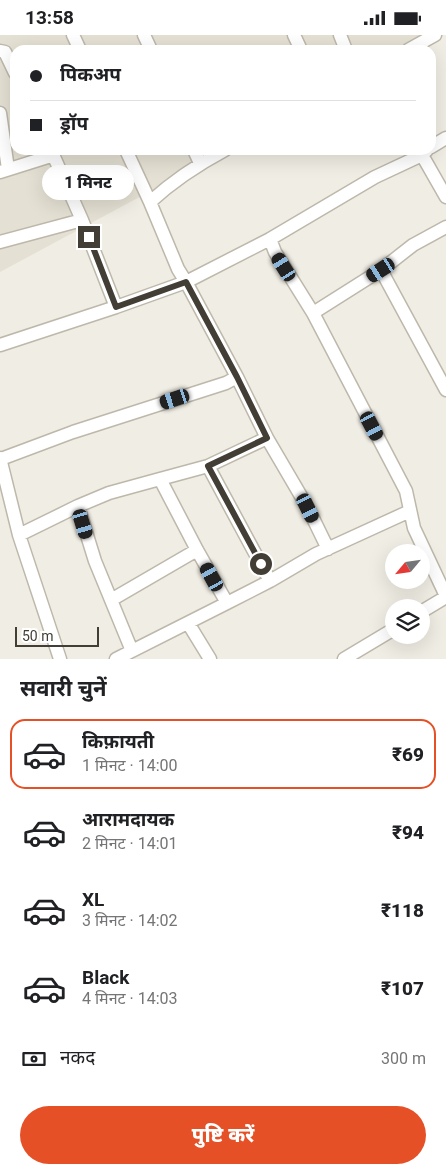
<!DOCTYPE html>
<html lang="hi">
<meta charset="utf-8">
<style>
body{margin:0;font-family:Roboto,"Noto Sans Devanagari",sans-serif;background:#f2f2f2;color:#202124;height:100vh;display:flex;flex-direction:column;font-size:19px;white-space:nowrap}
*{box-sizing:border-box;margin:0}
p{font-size:16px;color:#757577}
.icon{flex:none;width:28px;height:28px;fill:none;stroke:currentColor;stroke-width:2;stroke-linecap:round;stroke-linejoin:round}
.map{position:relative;height:624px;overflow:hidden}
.drawer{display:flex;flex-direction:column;background:#fff;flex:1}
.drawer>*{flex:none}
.top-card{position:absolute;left:10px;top:10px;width:426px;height:110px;border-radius:15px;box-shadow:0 5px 20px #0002;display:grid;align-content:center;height:110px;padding:0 20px;background:#fff}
.needle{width:32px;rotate:241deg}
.fabs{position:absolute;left:385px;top:509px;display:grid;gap:10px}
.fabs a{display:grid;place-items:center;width:45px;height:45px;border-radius:50%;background:#fff;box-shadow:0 5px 20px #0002;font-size:25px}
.scale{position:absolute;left:15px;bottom:12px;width:84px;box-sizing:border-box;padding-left:5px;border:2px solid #423e35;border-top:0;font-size:14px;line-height:18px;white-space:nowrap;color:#423e35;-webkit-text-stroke:4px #fff;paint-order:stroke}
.end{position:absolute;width:22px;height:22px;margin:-11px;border:6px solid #423e35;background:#fff;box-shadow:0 0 0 2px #fff}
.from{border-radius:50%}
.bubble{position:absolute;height:35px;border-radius:18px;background:#fff;box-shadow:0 5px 20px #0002;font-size:16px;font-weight:800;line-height:35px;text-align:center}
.car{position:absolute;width:15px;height:30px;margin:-15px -8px;border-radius:6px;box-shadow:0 0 4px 1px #0007;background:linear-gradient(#222 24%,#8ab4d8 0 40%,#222 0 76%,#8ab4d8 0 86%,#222 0)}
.top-card b{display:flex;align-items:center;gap:18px;height:48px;font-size:19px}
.top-card b+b{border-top:1px solid #e0e0e0}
.top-card i{width:12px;height:12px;background:#202124}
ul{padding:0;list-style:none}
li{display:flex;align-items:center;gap:15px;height:70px;margin:0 10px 8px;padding:0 10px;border:2px solid transparent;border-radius:15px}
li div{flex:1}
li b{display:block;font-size:19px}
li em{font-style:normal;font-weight:800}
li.active{border-color:#e55026}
li>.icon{width:45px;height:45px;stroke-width:1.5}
h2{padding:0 20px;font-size:22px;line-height:60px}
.pay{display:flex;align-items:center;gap:12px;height:55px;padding:0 20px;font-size:19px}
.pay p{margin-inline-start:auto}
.action{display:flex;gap:10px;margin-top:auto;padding:10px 20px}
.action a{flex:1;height:58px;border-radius:30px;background:#e55026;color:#fff;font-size:20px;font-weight:800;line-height:58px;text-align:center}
.status{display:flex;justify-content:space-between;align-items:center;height:35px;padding:0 25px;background:#fff;direction:ltr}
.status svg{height:14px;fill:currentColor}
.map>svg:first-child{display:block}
.residential{fill:#e4e0d3}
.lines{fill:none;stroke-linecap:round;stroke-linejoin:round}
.minor-casing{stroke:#beb8ab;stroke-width:15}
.minor{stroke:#fff;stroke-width:12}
.route{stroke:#423e35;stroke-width:6}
</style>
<div class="status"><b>13:58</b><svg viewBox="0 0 49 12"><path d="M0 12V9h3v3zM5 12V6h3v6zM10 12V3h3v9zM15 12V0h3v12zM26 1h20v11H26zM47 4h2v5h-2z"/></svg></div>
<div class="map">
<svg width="446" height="624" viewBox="0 0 446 624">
<rect width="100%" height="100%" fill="#f0ede4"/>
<!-- residential -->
<path class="residential" d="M0 0H432L406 15H15V115H227L0 237Z"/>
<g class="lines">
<defs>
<path id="minor" d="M73 0 80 15
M144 0 151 15
M294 0 301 15
M340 0 346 15
M408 15 435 0
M0 16 5 17 15 38
M0 78 8 134
M431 112 446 103
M51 115 82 185 116 272
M126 115 150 167 178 234 186 247 237 342 267 403
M194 115 200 128
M422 120 446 162
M0 137 54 120
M150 167C173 146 197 130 225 115
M270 204 275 217 313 278 406 456 414 493 446 561
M0 207 82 185
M381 235 446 355
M313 278 381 235 413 210 446 192
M0 310 116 272 186 247 270 204 375 142 422 120 427 115
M0 423 19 500 60 624
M1 424 73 397 226 348 237 342
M208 431 270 546
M160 444 197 515 227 568
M78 471 95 526 132 616
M19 500 78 471 109 458 160 444 208 431 267 403 308 473 328 514
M111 565 197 515
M421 577 446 562
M188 588 210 624
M116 624 227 568 270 546 316 519 410 476
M344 624 394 594"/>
</defs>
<!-- minor casing -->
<use href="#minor" class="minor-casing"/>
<!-- minor -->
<use href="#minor" class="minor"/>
</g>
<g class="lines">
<!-- route -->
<path class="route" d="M89 202 116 272 186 247 237 342 267 403 208 431 261 529"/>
</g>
</svg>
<div class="fabs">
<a><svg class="needle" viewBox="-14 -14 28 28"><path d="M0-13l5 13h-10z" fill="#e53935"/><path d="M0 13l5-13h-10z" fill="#757577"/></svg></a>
<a><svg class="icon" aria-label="layers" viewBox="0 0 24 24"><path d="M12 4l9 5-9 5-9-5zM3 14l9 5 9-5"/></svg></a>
</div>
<div class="scale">50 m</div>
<i class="end from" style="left:261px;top:529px"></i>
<i class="end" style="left:89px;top:202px"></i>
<div class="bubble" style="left:42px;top:130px;width:92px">1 मिनट</div>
<i class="car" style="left:284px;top:232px;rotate:328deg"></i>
<i class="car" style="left:381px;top:235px;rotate:238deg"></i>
<i class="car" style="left:175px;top:364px;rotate:252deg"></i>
<i class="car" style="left:372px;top:391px;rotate:152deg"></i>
<i class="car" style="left:308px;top:473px;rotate:154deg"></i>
<i class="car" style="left:83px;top:489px;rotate:163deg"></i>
<i class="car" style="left:212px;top:542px;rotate:331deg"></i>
<div class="top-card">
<b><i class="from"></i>पिकअप</b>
<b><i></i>ड्रॉप</b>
</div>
</div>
<section class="drawer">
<h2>सवारी चुनें</h2>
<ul>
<li class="active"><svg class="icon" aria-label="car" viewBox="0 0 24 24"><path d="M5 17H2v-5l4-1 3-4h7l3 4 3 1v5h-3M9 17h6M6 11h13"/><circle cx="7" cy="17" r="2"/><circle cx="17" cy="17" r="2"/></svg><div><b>किफ़ायती</b><p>1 मिनट · 14:00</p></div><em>₹69</em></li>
<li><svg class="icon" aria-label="car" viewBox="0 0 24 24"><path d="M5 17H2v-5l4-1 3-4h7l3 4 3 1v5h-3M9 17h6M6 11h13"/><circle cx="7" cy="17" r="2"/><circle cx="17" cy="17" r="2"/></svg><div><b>आरामदायक</b><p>2 मिनट · 14:01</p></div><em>₹94</em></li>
<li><svg class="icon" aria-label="car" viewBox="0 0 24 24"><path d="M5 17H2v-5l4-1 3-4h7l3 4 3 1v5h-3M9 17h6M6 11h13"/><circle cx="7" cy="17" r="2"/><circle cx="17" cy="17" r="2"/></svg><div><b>XL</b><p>3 मिनट · 14:02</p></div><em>₹118</em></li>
<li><svg class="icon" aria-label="car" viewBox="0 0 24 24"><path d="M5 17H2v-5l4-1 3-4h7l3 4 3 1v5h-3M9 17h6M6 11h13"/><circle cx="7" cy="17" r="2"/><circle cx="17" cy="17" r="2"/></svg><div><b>Black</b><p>4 मिनट · 14:03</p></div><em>₹107</em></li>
</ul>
<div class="pay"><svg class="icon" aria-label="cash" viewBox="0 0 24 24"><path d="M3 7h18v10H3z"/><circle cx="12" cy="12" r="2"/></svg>नकद<p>300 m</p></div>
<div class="action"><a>पुष्टि करें</a></div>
</section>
